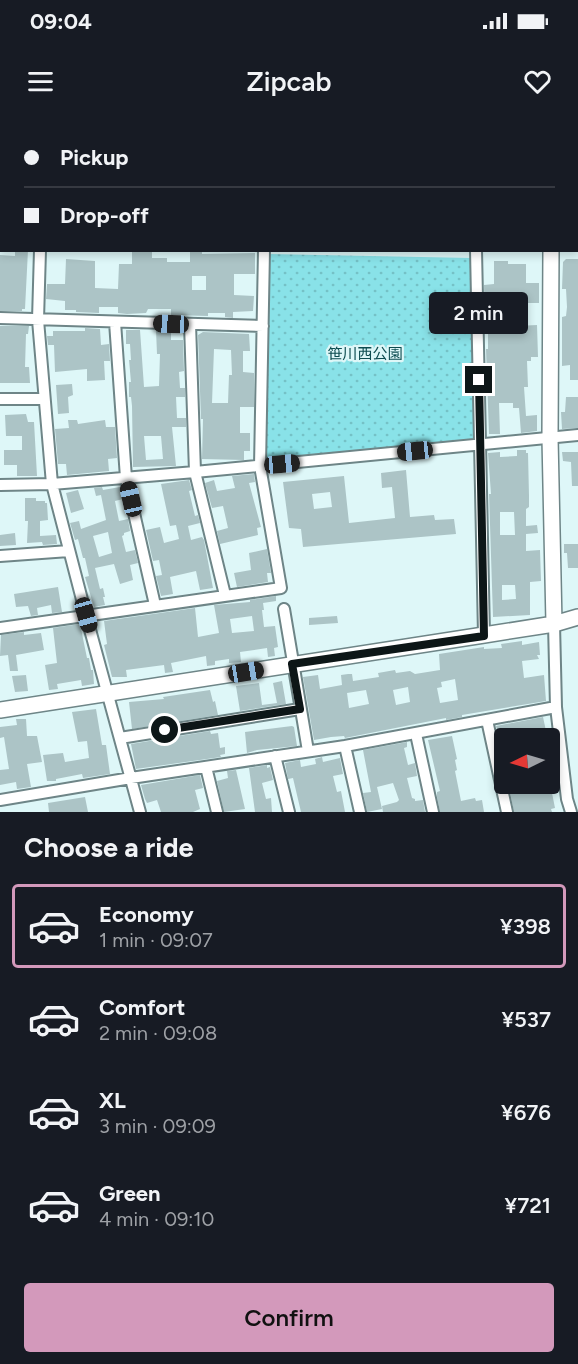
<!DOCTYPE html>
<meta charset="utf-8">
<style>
body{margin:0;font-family:Figtree,"Noto Sans JP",sans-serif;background:#20242c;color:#f1f3f6;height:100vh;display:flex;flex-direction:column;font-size:22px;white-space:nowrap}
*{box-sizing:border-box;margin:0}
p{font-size:20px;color:#9ea1a6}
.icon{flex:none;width:33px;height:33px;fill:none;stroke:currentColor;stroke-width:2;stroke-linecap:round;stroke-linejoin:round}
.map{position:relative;height:692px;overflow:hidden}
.side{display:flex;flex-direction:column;background:#171b24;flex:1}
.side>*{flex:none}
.guide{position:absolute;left:0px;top:0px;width:579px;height:132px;box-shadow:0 3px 9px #0003;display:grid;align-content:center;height:132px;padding:0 24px;background:#171b24}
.needle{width:39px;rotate:265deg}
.fabs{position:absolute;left:494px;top:608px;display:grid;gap:12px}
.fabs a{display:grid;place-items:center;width:66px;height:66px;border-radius:6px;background:#171b24;box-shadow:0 3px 9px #0003;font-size:30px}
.end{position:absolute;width:27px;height:27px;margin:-14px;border:8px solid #0d1617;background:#fff;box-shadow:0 0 0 3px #fff}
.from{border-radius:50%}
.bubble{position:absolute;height:42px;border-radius:6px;background:#171b24;box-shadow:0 3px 9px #0003;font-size:20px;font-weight:600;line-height:42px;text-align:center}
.car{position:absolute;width:18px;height:36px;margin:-18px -9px;border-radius:8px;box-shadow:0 0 4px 2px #0007;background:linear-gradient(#222 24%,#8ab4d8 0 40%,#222 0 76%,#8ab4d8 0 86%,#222 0)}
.guide b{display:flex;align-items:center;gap:21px;height:57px;font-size:22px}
.guide b+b{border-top:2px solid #363941}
.guide i{width:15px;height:15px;background:#f1f3f6}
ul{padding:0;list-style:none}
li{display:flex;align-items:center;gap:18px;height:84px;margin:0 12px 9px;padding:0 12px;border:3px solid transparent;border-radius:6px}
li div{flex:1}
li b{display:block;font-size:22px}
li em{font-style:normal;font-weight:600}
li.selected{border-color:#d399bb}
li>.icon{width:54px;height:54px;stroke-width:1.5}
h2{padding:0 24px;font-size:27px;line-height:72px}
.primary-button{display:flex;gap:12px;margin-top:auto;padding:12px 24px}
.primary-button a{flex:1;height:69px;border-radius:6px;background:#d399bb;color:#111;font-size:24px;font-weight:600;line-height:69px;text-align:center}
.status{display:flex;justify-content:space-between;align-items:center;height:42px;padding:0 30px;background:#171b24;direction:ltr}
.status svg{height:16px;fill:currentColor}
header{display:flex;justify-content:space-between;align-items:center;height:78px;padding:0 24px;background:#171b24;font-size:27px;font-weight:600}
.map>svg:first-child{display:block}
.grass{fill:url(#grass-dots)}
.building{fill:#acc4c6;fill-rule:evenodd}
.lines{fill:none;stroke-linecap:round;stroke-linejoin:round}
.street-casing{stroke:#6e8587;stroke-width:14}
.secondary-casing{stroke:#6e8587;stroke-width:18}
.street{stroke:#fff;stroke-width:10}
.secondary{stroke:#fff;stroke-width:15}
.route{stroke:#0d1617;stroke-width:8}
.labels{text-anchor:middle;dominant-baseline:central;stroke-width:4.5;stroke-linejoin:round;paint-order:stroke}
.park-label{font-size:15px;fill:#0d4c50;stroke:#def7f8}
</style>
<div class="status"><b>09:04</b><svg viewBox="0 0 49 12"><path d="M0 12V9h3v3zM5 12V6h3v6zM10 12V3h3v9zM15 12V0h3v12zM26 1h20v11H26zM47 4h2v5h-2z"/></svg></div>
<header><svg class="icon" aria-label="menu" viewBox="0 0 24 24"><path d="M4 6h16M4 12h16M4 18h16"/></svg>Zipcab<svg class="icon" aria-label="heart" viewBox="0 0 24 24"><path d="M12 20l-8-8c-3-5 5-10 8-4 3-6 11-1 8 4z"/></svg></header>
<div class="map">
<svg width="578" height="692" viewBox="0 0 578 692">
<defs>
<pattern id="grass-dots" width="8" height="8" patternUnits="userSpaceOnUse" patternTransform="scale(1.5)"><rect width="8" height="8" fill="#89e2e8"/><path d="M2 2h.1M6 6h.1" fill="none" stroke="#75c1c6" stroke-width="1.8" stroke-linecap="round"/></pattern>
</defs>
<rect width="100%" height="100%" fill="#def7f8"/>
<!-- grass -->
<path class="grass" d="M269 0H549L269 2Z
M268 134 472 138 476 316 474 319 377 331 268 339 264 336Z"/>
<!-- building -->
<path class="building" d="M15 130H28L25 189H22V191H0V135L15 136Z
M132 131 152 132V138H167V142H190V132H202V134L255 133V154H234V175L254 176 253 191 233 192V198L225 197V193H208V196L171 195V189H148L146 193 127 194 118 193V187H99V193L76 192V190H65V181L46 179 47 164H65L66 139 95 141V168L118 169 119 144H132ZM192 156H206V170H192Z
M566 139H578V260H570V245L562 246V197L566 196 567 187 566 169H562L563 142Z
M494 141H508V144H526V163H539V183H509V188H499V211H517V206L537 205 538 237H531V241H527L528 267H524L526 296 537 295V311L521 313 519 288H513V283H499L500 314H489L486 229H488V205H485L484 165 494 164Z
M0 206H29L28 214H26L25 247H29L30 263H0Z
M85 208 100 209 101 225 109 224 110 241H104L105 260 87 261V249L55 252 54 225H48L47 216H53V211H85Z
M126 210H140L144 267 159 266 160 234H157L156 210 171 211V220H183L184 251 179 252 180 268H185V277H176L177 298H186V307H172L176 346 133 347 132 286 131 277H129V262H131L129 240H131L130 224H126ZM144 316H161L163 339 146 340Z
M203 212 249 214 250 231H243V252L254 253V287H240V313H250V331H244V340L202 339 203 299H201L198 215ZM214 229 231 230 232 255H229L228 283H212Z
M72 264 73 275 68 277 69 293 58 294 56 265Z
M566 277H578V308L562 309 561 292H565Z
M26 294 28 302H34L37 356H17V345H4V330H22V316H6L5 295Z
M68 300H77L78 304 105 300 106 307H115L117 338 108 339 109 351 67 355 66 344H58L55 309 69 308Z
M517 330H526V333H528L529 376V387L526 389V406L537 405 538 413 526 414V431L540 430 541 461 530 462V495L493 497 489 374H491L488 333 500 332V337L517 336ZM500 392H514L515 415H500ZM502 465H515L516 479 502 480Z
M562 332H578V366H572L571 342 563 341Z
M406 350 410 397 434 395 435 400 454 399 456 414 303 427 301 409 289 408 283 362 344 356 349 403 395 398 392 367 382 368 381 353ZM330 372 332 387 314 389 312 374Z
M254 354 255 362 249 363 261 407 257 408 258 415 220 424 217 411 228 408 223 386 212 388 205 363 214 360 217 371 235 368 232 356Z
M189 360 192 370 189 371 195 396 198 395 200 403 188 406 191 420 202 417 204 420 213 468 200 470 196 451 170 457 173 474 161 476 156 456 162 455 159 440 153 441 146 410 160 407 164 423 179 419 176 405 170 406 161 364Z
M102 367 103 370 120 367 123 379 115 381 119 401 128 399 130 411 124 413V415L122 416 126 432 135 430 138 443 130 445 133 460 120 464 114 444 95 448 100 469 103 468 105 477H103L105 485 94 487 85 457 89 456 85 438H83L78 419 75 420 70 403 79 401 81 409 106 400 101 375 96 376 94 368ZM108 412 112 433 99 437 93 416Z
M78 370 84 389 71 393 66 373Z
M25 378H36V381H45V383H47L48 400 40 401V416L56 415 57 424 43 425 42 422 27 423 28 401H25Z
M15 413 16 425 0 426V415Z
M564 424H578V448H568L567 433H564Z
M267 429 271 453H267L268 462 237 467 234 453 251 450 249 433Z
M58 467 62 492 52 493 51 485 37 488 38 495 31 496 28 486 16 487 14 474Z
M276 476V481L263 483 264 490H262L264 507 275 506 278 527 274 528 275 536 268 537 267 528 240 532 241 542 229 543V539L215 541V545L207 546 206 536 171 543 173 552 165 553 164 545 126 550 127 557H112L104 525 107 524 104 501 195 488 198 517 219 513 214 485 250 482V480ZM252 496 254 511 232 513 230 499Z
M337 496 338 503 309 505V498Z
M80 504 87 538H89L91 550H93L94 564 82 566 81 560 57 564 58 569 49 570 45 545 57 543 53 508Z
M24 512V515L41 513 44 530 16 535 18 551H10L8 535 0 536 1 515Z
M522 521V525L539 522 540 535H537L539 539 522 541 524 558 544 555 546 581 462 595V597L446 600V598L345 618 344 616 331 617 314 620 303 557 318 555 320 569 342 565 341 555 348 554H352L353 561 379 557 378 553 395 550 396 553 410 551 415 554 440 550 439 534 484 527V529L502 528 501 524ZM455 559 458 580 440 583 437 568 442 567 441 562ZM408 567 410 582 396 585 393 570ZM366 570 369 584 349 588 347 573Z
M26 555 28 571 15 572 12 556Z
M282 561 286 584 240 591 236 566 259 563 262 585 277 583 273 563Z
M210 570 213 582 215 581 218 595 132 609 129 582 164 579 163 577Z
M96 589 102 625H106L110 654 83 658 82 654 56 659V661H47L43 635 63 633 65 642 89 638 87 621 78 622 72 592Z
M543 597 546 611 551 610 552 618H519V614L504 617V634H502L496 606Z
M16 599H26L27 616H37L42 642 27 644 31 667 17 669 16 662 0 665V650L9 649 4 617 0 618V607L17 605Z
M292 606 294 607 297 626 257 630 247 633 245 612Z
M210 611 211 614 218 613 220 628 225 627V634L220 635 221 637 136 649 131 624Z
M452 616 457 639 455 640 457 650 455 651 461 681 475 678 476 681 482 680 484 692H440L437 677V672L440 671 428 620Z
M407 622V627L404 628 408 645 415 643 417 656 407 658 412 678 415 679V681L423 680 425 692H383L382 686 397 682 399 680 393 663 377 667 382 689 367 692 363 673 371 672 363 630Z
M322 637 323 642 340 638 343 654 333 656 337 672 341 671 345 692H301L293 658 288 659 285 643 300 640 301 647 316 644 315 639Z
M267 645V648L270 647 273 660 262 663 266 679 271 678 272 692H255L249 648Z
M236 650 245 689 224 692 217 661 228 658 227 651Z
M200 655 203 668 195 670 200 689 193 692H161L157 680 147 683 145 679 141 665Z
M508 663H550L555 688 551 689 552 692H514Z
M85 677 88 692H49L48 683Z"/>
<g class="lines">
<defs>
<path id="street" d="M48 2V0
M265 2V0
M0 23H2
M40 130 38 200 52 364 86 495 140 692
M476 130 484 515
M0 198 263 206
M115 202 126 358 155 485
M190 204 195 352 225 475
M0 279H44
M0 365 52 364 195 352 578 315
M0 436 69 431
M284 489 308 631
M554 504 556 587 567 679 571 692
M0 508 281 468 260 346 264 130
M487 600 507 692
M416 614 433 692
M120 618 300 589
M345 626 360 692
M275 636 289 692
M206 647 217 692
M0 680 131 658 345 626 556 587"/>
<path id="secondary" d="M561 2V0
M0 110H2
M551 130 550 318 554 504
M0 590 484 515 554 504 578 497"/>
</defs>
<!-- street casing -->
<use href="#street" class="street-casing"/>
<!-- secondary casing -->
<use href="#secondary" class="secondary-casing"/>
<!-- street -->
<use href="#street" class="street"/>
<!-- secondary -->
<use href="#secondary" class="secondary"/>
</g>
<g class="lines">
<!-- route -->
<path class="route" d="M165 610 300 589 292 544 484 516 479 260"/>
</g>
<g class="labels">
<!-- park labels -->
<g class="park-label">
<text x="365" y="234">笹川西公園</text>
</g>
</g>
</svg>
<div class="fabs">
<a><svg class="needle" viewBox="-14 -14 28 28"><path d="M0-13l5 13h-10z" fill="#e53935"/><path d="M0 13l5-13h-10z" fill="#9ea1a6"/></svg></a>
</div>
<i class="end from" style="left:165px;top:610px"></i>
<i class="end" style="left:479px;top:260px"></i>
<div class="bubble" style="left:429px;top:172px;width:99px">2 min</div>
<i class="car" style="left:171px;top:204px;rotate:272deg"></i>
<i class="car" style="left:415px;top:331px;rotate:264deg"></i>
<i class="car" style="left:282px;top:344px;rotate:85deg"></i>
<i class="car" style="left:131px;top:379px;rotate:347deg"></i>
<i class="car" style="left:86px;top:495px;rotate:164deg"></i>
<i class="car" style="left:246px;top:552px;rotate:81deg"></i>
<div class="guide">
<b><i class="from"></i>Pickup</b>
<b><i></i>Drop-off</b>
</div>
</div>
<section class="side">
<h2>Choose a ride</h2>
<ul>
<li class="selected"><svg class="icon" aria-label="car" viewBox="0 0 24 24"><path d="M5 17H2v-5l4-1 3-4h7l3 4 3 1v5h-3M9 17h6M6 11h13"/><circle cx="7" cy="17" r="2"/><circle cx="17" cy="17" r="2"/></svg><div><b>Economy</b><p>1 min · 09:07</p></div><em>¥398</em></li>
<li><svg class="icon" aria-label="car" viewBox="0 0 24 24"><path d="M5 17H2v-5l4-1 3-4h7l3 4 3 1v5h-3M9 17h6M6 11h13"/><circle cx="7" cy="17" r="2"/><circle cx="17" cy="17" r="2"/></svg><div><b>Comfort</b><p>2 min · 09:08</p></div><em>¥537</em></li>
<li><svg class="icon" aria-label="car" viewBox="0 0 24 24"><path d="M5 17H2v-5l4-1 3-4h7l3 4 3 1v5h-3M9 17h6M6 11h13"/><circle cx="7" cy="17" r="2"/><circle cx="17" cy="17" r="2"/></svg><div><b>XL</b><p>3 min · 09:09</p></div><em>¥676</em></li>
<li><svg class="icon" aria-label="car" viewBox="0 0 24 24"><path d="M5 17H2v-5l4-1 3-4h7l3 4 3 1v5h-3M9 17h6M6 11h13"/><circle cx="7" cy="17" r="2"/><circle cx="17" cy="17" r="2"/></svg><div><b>Green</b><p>4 min · 09:10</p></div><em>¥721</em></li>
</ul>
<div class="primary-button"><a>Confirm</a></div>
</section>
